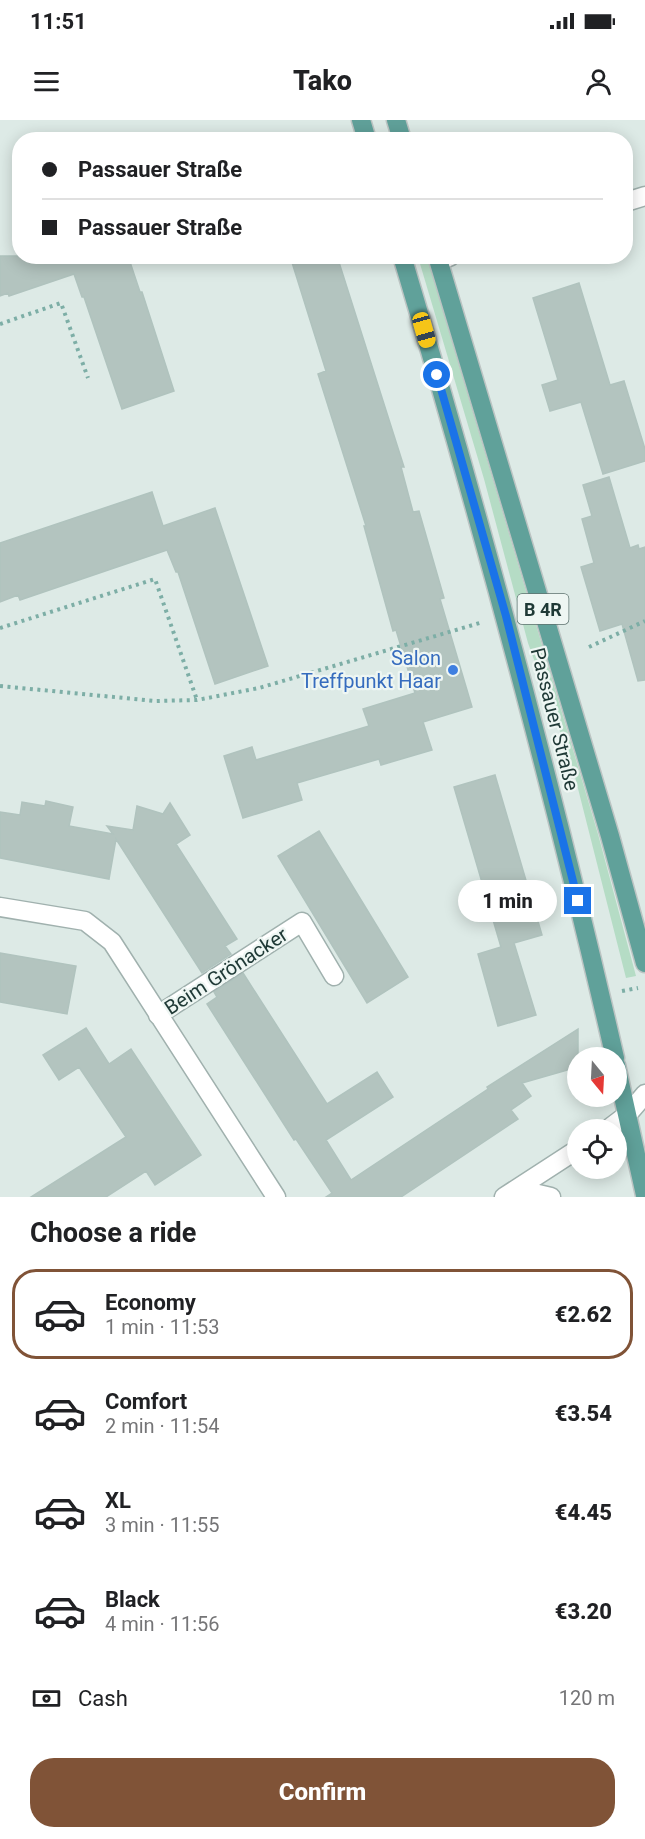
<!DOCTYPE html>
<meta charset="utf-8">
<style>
body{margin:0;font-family:Roboto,sans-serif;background:#f6f6f6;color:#202124;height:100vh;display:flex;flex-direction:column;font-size:22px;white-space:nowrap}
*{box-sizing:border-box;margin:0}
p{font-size:20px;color:#757577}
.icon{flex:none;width:33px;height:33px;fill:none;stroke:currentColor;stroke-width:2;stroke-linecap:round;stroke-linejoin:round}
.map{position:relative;height:1077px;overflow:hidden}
.drawer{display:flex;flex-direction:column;background:#fff;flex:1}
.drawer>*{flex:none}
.banner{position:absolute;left:12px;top:12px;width:621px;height:132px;border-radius:24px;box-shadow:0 3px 15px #0003;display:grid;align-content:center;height:132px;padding:0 30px;background:#fff}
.needle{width:39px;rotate:162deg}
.fabs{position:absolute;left:567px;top:927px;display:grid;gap:12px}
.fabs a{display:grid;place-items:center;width:60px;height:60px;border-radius:50%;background:#fff;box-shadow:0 3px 15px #0003;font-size:30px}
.end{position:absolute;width:27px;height:27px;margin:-14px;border:8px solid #1a73e8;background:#fff;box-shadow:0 0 0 3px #fff}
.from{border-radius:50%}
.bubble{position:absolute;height:42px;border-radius:21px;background:#fff;box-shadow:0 3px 15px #0003;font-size:20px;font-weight:800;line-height:42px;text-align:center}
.car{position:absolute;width:18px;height:36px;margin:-18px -9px;border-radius:8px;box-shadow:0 0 4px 2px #0007;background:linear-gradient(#f5c518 24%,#345 0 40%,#f5c518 0 76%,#345 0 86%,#f5c518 0)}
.banner b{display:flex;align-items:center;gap:21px;height:57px;font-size:22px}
.banner b+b{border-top:2px solid #e0e0e0}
.banner i{width:15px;height:15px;background:#202124}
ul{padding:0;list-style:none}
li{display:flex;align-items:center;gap:18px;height:90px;margin:0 12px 9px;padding:0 18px;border:3px solid transparent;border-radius:24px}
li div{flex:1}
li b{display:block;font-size:22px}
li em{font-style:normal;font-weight:800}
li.selected{border-color:#805337}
li>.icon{width:54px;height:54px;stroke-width:1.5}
h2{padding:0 30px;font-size:27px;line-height:72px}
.pay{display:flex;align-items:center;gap:15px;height:66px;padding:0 30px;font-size:22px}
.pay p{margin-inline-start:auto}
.button{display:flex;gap:12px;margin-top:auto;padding:12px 30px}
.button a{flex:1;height:69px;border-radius:24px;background:#805337;color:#fff;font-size:24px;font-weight:800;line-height:69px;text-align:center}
.status{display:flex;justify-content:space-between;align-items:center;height:42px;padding:0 30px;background:#fff;direction:ltr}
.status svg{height:16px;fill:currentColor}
header{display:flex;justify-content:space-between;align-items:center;height:78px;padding:0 30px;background:#fff;font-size:27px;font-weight:800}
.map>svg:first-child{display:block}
.green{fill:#b5dcc5}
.building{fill:#b3c4bf;stroke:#b0c3be;stroke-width:1.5}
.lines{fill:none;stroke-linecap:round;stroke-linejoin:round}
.minor-casing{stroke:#a0b1ae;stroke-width:21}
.primary-casing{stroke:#bcc4c3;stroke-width:21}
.path{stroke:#7daea6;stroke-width:4;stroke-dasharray:3 4.5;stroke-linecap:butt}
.minor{stroke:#fff;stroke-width:18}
.primary{stroke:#60a19a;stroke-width:18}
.route{stroke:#1a73e8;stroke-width:8}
.shop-dot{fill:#3f7fe0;stroke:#eef6f3;stroke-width:2}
.labels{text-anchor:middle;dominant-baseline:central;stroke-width:4.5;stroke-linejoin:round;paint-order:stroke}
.shield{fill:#eef6f3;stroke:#5d726f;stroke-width:1.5}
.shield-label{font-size:18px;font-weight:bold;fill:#1f3936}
.shop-label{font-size:20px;fill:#366cbe;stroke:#eef6f3;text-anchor:end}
.street-label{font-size:20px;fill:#1f3936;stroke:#eef6f3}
</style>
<div class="status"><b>11:51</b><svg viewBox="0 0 49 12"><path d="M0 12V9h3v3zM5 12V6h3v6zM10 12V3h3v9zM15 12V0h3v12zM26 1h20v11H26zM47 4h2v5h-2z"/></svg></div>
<header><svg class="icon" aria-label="menu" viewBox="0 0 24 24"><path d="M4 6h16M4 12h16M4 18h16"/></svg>Tako<svg class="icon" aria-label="person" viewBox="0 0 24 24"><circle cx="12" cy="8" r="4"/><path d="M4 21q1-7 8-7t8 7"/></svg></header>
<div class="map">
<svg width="645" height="1077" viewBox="0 0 645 1077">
<rect width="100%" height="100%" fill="#ddeae6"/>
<!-- green -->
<path class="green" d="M418 137H427L598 714 636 856 626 858 572 645 528 523 484 359Z"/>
<!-- building -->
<path class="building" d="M0 136H128L140 172H142L174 271 122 289 84 177H82L74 154 9 176 8 173 0 176Z
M290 136H337L404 347H401L413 392 419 391 444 478 440 479 472 587 423 602 432 630 381 645 379 639 297 663 302 680 243 698 224 636 252 627 256 640 369 606 363 589 415 573 396 510 393 511 364 406H366L318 254 326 251Z
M579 163 610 265 624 261 645 329V341L603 354 581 282 550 291 542 265 558 260 533 178Z
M609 357 630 428 638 425 639 429 645 427V560L638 561 622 504 600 511 581 447 594 443 582 399 592 396 583 365Z
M152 372 163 406 215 388 268 546 215 564 178 452H176L167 430 20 480 18 475 0 482V423Z
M495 655 542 815 514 823 536 895 498 906 478 834 501 827 454 667Z
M46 681 73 687 69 706 113 714 107 706 133 710 137 686 163 694 170 683 190 715 176 724 237 819 225 826 231 834 202 853 116 719 109 759 0 738V692L20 695 22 682 45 686Z
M319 711 408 857 367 883 278 736Z
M0 833 76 846 67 894 0 882Z
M243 853 327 984 377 952 393 977 326 1020 351 1060 488 969 487 967 578 909V947L522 963 531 976 511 990 518 999 401 1077H326L332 1073 296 1019 294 1020 207 884 217 877 214 872Z
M86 908 109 944 131 929 201 1035 155 1065 146 1051 106 1077H31L126 1017 79 947 59 960 43 935Z"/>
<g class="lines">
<defs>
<path id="minor" d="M626 82 645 76
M439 141 451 136
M0 787 85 801 112 822 276 1077
M158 895 302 802 334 856
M607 1010 628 994 645 974
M517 1069 551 1077
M504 1077 578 1029"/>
<path id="primary" d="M361 0 367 20
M396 0 402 20
M402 136C481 401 553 668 615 938
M437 136 610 716 645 843
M616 945 645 1075"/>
</defs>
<!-- minor casing -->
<use href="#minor" class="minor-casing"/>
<!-- primary casing -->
<use href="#primary" class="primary-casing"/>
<!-- path -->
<path class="path" d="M0 204 61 183 88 258
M0 508 155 459 197 580
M589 527 645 501
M0 566 155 581 197 580 259 568 483 502
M622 871 638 868"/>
<!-- minor -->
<use href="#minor" class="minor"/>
<!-- primary -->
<use href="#primary" class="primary"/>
</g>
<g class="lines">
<!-- route -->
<path class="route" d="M437 255 506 496 578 781"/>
</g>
<!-- markers -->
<circle class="shop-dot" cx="453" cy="550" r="6"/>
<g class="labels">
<!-- shield labels -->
<rect class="shield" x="517.5" y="474" width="51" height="30" rx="4.5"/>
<g class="shield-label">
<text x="543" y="489">B 4R</text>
</g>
<!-- shop labels -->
<g class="shop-label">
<text x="441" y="538">Salon<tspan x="441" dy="23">Treffpunkt Haar</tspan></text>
</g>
<!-- street labels -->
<g class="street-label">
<text transform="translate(555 599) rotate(76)">Passauer Straße</text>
<text transform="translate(226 851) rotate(-33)">Beim Grönacker</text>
</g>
</g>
</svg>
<div class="fabs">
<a><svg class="needle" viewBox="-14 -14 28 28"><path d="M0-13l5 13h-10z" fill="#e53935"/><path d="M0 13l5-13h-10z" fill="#757577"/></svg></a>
<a><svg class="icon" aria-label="locate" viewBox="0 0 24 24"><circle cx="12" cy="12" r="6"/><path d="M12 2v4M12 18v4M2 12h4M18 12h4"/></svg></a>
</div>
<i class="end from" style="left:437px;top:255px"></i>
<i class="end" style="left:578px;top:781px"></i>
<div class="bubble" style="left:458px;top:760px;width:99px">1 min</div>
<i class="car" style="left:424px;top:210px;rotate:164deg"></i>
<div class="banner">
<b><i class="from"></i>Passauer Straße</b>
<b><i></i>Passauer Straße</b>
</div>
</div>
<section class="drawer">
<h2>Choose a ride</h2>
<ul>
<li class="selected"><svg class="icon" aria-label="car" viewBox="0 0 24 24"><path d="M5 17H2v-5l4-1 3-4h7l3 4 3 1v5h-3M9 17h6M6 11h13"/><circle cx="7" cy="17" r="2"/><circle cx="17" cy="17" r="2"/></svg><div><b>Economy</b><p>1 min · 11:53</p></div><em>€2.62</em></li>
<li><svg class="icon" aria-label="car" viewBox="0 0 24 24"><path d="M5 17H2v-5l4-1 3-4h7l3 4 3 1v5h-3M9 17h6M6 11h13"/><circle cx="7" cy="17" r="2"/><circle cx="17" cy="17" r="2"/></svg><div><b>Comfort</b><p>2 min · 11:54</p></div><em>€3.54</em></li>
<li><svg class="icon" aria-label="car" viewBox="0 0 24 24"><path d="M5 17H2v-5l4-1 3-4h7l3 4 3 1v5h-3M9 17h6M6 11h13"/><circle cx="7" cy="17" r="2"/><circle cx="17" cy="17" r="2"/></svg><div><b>XL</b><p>3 min · 11:55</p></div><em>€4.45</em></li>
<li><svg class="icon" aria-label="car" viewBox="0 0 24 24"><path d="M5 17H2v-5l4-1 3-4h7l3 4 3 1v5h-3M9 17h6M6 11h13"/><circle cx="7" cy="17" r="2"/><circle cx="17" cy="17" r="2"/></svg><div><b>Black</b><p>4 min · 11:56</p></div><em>€3.20</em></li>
</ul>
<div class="pay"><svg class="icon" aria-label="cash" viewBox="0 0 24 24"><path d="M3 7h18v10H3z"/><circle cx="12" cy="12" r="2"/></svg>Cash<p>120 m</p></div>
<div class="button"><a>Confirm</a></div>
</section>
